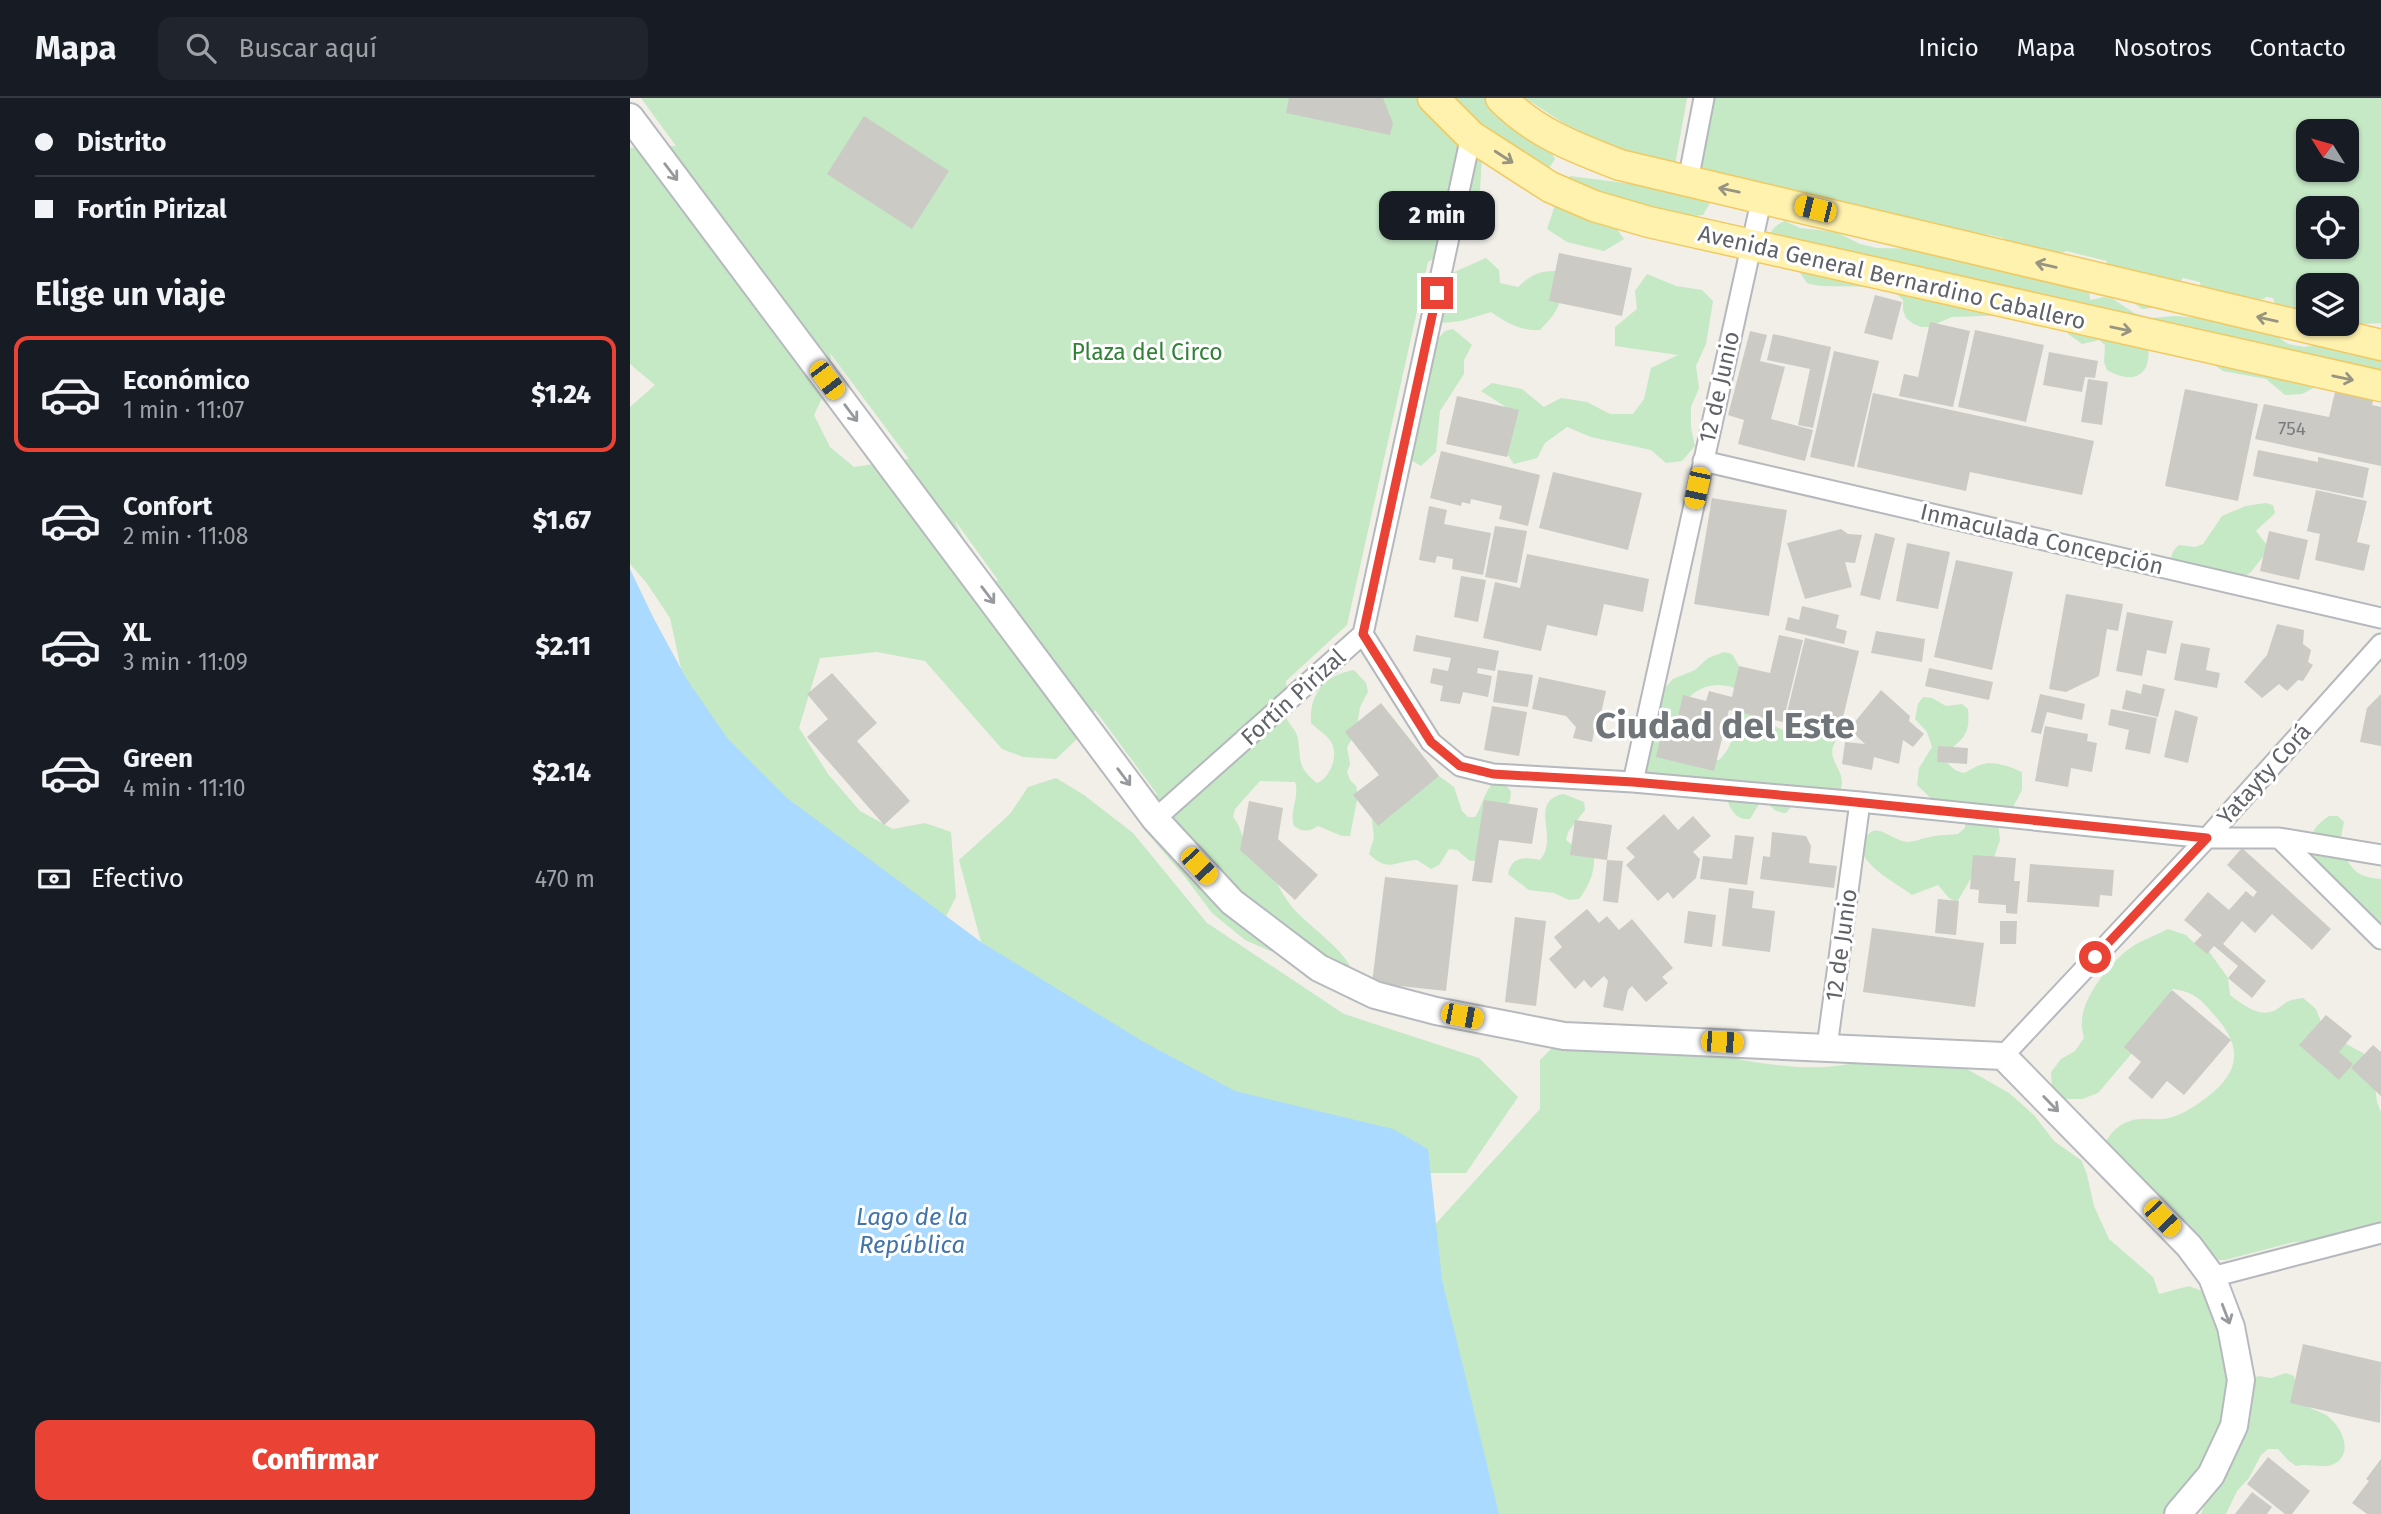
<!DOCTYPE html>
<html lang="es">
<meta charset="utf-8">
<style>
body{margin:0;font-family:"Fira Sans",sans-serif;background:#20242c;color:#f1f3f6;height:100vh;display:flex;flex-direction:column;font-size:26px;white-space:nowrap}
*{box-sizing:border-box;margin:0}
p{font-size:23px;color:#9ea1a6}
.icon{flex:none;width:38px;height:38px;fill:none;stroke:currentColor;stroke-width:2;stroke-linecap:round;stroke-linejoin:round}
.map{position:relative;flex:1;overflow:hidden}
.side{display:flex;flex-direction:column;background:#171b24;width:630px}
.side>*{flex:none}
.top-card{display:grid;align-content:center;height:154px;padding:0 35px;background:#171b24}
.needle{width:46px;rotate:307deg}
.fabs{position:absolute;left:1666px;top:21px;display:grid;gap:14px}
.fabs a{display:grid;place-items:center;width:63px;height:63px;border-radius:14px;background:#171b24;box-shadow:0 2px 5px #0004;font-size:35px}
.end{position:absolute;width:32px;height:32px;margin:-16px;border:9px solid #ea4335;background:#fff;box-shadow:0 0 0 4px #fff}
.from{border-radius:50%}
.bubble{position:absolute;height:49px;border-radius:14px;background:#171b24;box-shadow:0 2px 5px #0004;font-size:23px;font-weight:800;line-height:49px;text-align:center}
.car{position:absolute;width:21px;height:42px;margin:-21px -10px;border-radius:9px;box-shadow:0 0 5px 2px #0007;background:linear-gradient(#f5c518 24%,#345 0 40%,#f5c518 0 76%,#345 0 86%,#f5c518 0)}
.top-card b{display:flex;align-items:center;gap:24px;height:66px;font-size:26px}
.top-card b+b{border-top:2px solid #363941}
.top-card i{width:18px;height:18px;background:#f1f3f6}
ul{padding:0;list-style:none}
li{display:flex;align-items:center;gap:21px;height:116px;margin:0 14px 10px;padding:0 21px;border:4px solid transparent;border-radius:14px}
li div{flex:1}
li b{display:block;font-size:26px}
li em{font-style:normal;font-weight:800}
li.on{border-color:#ea4335}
li>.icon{width:63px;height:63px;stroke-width:1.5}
h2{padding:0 35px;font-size:32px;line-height:84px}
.pay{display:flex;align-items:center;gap:18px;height:77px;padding:0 35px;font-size:26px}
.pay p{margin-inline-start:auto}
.button{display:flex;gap:14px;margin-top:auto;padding:14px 35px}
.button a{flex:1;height:80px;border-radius:14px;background:#ea4335;color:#fff;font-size:28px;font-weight:800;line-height:80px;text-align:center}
header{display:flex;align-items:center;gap:42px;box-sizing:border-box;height:98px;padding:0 35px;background:#171b24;border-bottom:2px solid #363941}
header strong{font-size:33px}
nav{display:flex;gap:38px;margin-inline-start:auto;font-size:24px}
.search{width:490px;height:63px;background:#20242c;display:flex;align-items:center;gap:18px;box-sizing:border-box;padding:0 24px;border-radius:14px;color:#9ea1a6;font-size:26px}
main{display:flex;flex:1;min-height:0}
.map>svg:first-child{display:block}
.green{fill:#c5e8c5;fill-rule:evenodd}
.water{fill:#aadaff}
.building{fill:#cccac5}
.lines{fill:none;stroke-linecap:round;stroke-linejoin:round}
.street-casing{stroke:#b5b8bc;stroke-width:23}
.secondary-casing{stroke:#b6babf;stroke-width:30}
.primary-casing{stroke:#f2c960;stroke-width:33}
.street{stroke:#fff;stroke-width:19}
.secondary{stroke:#fff;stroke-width:26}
.primary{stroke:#fff2af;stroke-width:30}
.oneway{stroke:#979581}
.oneway2{stroke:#979a9d}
.route{stroke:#ea4335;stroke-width:9}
.labels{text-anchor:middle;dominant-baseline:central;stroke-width:6;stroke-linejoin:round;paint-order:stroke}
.number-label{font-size:19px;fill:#7a7d7f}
.street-label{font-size:23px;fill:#5f6368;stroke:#fff}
.park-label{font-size:23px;fill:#348238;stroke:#fff}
.water-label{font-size:24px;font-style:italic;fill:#4174aa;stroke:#fff}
.town-label{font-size:37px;font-weight:bold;fill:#70757a;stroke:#fff}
</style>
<header>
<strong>Mapa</strong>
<div class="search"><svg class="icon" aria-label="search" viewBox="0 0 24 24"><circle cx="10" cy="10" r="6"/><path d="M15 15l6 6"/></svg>Buscar aquí</div>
<nav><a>Inicio</a><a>Mapa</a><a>Nosotros</a><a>Contacto</a></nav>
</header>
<main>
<section class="side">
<div class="top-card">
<b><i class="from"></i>Distrito</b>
<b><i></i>Fortín Pirizal</b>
</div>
<h2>Elige un viaje</h2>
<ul>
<li class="on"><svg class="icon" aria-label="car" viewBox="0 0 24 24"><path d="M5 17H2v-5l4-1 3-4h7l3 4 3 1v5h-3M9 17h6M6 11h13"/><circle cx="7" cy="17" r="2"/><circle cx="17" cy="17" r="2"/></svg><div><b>Económico</b><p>1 min · 11:07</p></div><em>$1.24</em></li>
<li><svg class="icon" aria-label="car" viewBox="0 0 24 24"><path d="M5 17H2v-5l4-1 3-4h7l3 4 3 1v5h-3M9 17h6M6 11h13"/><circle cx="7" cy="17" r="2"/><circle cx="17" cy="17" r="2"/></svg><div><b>Confort</b><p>2 min · 11:08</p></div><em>$1.67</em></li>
<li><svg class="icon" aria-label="car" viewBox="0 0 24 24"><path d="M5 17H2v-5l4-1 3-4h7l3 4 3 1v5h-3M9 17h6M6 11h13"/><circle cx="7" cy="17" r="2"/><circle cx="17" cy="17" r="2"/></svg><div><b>XL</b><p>3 min · 11:09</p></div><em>$2.11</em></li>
<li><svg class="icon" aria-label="car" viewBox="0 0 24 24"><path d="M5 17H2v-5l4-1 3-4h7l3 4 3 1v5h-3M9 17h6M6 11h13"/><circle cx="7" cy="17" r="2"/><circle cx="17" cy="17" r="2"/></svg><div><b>Green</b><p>4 min · 11:10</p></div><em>$2.14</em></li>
</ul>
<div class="pay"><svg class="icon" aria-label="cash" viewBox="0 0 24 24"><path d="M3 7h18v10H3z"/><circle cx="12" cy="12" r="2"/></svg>Efectivo<p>470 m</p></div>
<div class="button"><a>Confirmar</a></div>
</section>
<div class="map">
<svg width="1751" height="1416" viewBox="0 0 1751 1416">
<rect width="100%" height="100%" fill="#f1efe8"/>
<!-- green -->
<path class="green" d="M11 0H791L852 58 850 92 835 111 819 152 798 164 717 527 656 583C657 593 653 606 655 616 657 625 667 632 668 641 671 663 667 669 687 685 702 679 710 653 699 641 694 635 687 631 681 625 679 596 695 577 724 572L736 585 738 594 730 609 726 635 717 649 720 666 717 674 720 682 726 688 728 697 720 738H712L688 728C678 734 673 734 664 728 659 712 670 699 665 684L630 683 605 711 603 719C610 727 610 734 615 743 623 757 636 768 645 782 650 791 655 800 662 809 677 827 715 852 721 871L640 853 615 842 582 815 555 779 512 729 510 721 522 700 527 696 465 612 448 640 426 661 393 659 372 651 295 563 247 554 190 560 169 630 198 676 230 713 263 731 295 725 321 734 326 799 312 826 275 833 58 603 40 520 16 484 0 466V309L25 287 0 266V50L46 48ZM200 255 279 361 224 369 200 349 184 317 203 277ZM325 424H326L368 482 344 492 340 452Z
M821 0H854L917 47 925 61 918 72 891 65Z
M895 0H1057L1045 67 981 49 935 26Z
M1084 0H1751V225L1734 226 1723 231 1717 223V187H1678V226L1657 235 1643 200 1636 199 1634 201 1617 202 1609 197 1595 211 1571 193 1570 184 1553 180 1530 209 1512 211 1470 180 1477 163 1436 153 1398 170 1375 157 1374 140 1356 136 1355 147 1066 73ZM1678 33H1717V72H1678ZM1678 110H1717V149H1678Z
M940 78 1033 90 1080 105 1073 117 1043 120 1011 111 987 131 994 141 974 153 937 144 917 131 924 110Z
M1155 123 1170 130 1206 134 1230 146 1247 150 1292 151 1459 191 1460 202 1474 199 1483 201 1504 215 1521 220 1546 218 1581 221 1638 232 1658 246 1674 249 1689 247 1751 260V290L1689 287 1672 296 1655 297 1636 281 1593 273 1571 258 1520 245C1518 251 1519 256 1518 262 1514 285 1492 281 1477 272L1474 264 1475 247 1469 242 1452 246 1438 236V231L1405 228 1383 217 1322 219 1299 229H1291L1282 225 1276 220 1273 212V202C1257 180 1202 194 1177 185L1168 172 1138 142C1141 132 1145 127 1155 123Z
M856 160 869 172 870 185 888 189C901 177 908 173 926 173 935 202 931 210 910 232 890 233 877 225 861 214L831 223 813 225 799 201 804 183Z
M1017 176 1046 188 1072 192 1083 203 1076 246 1066 268 1069 290 1061 309V330L1065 348 1052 363 1036 365 1021 352 961 339 937 329 915 345 907 360 884 366 871 348 882 313 851 293 862 285 892 291 914 309 931 300 957 304 980 316H1003L1014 301 1021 270 1048 257 985 248V229L1007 211 1005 193Z
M823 231 842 247 834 262V276L810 313 806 354 791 368 764 352 784 267 815 233Z
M1635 405 1643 407 1645 415C1639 422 1632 426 1626 433L1636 446V455L1620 475 1613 479 1543 469C1540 459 1541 454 1549 447L1565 449 1573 446 1592 418 1616 408Z
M1094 554 1102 556 1109 568 1107 591C1091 584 1071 586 1059 600L1081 662H1089C1101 651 1102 640 1107 626 1108 621 1114 616 1117 612 1136 618 1141 631 1164 635L1175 621 1204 631 1208 640C1190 662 1221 672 1209 695L1173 694 1156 715C1146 714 1141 711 1136 702L1129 706 1120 721C1099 723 1097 699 1092 683L1015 676 1016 658 1031 594 1043 581 1065 572 1078 560Z
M1293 599 1302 600 1316 608 1332 606 1338 611C1341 644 1328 639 1313 661L1325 672 1333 675C1340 673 1344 669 1350 667 1363 662 1379 668 1392 674V692L1384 707 1383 715 1368 725 1370 742 1364 759 1344 775 1327 804 1319 800 1308 787 1282 797C1265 784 1238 772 1231 751 1242 714 1259 744 1279 744 1284 744 1290 741 1295 740 1306 737 1317 737 1328 736L1335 730V722L1306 705 1287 687 1289 670 1302 649 1297 634 1285 621 1288 606Z
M809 678 824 689 832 713 838 719H845C854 709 858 666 881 693L880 702 849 762 840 763 827 752 819 751 809 767 801 771 787 762C765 763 759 775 739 756L744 740 742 722 794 684Z
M426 680 454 697 503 735 577 825 714 916 849 960 888 999 836 1075H682L351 844 329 762 380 716 398 689Z
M934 696 954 704 955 712 938 734 936 742 948 752 963 754C967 771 959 788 949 801L939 802 924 795 899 792 878 776C882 758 894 759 910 762 930 740 897 703 934 696Z
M1699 718H1708L1714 724 1709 749C1722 770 1724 779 1751 781V827L1749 829C1738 817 1726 805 1714 793 1692 771 1660 743 1699 718Z
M1538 831 1556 837 1564 845 1578 852 1598 880 1600 897C1612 906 1631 922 1647 911 1659 903 1657 902 1673 900L1686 911 1692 927 1703 939 1733 955 1743 969 1747 1004 1751 1014V1124L1682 1143 1664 1144 1595 1162H1577L1482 1058 1476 1043C1483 1033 1488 1027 1500 1023 1512 1019 1521 1022 1532 1021 1548 1020 1564 1009 1576 1000 1609 975 1614 951 1586 919 1571 902 1566 894 1542 891L1514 941 1468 995 1452 1001H1434L1422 991 1421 974 1431 961 1445 953 1454 940C1453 935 1451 929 1452 924 1452 897 1486 857 1508 845 1518 840 1529 836 1538 831Z
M934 938C988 945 1042 949 1095 959 1135 966 1178 974 1219 966L1323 963 1379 995 1404 1017 1424 1043 1452 1063 1457 1077 1464 1108 1479 1141 1523 1179 1529 1196 1559 1188 1590 1200 1613 1247 1586 1345 1541 1416H795L781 1153 910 1011V962Z
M1656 1275 1664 1278C1666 1288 1668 1301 1677 1308 1682 1312 1690 1313 1696 1317 1711 1327 1725 1355 1704 1366 1693 1371 1678 1365 1666 1368L1659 1363 1648 1351H1638L1631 1357 1619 1380 1607 1393 1596 1416H1571L1621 1282 1628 1278 1641 1280Z"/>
<!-- water -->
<path class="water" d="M0 471 23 519 56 580 98 641 157 700 351 844 512 943 605 993 763 1031 798 1051 812 1182 869 1416H0Z"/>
<!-- building -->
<path class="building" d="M659 0H753L763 25 760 37 656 15Z
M234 18 319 73 282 131 197 76Z
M929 155 1002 170 992 218 919 203Z
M1245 197 1272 204 1262 242 1234 235Z
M1300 224 1340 233 1323 309 1269 298 1274 276 1288 279Z
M1345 232 1414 247 1396 324 1328 309Z
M1120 233 1137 237 1130 263 1155 269 1141 321 1183 332 1175 363 1108 346 1114 322 1098 317Z
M1143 236 1201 249 1183 330 1168 327 1180 271 1137 262Z
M1204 253 1249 263 1224 369 1180 359Z
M1419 254 1468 263 1465 280 1455 279 1452 294 1413 287Z
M1458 281 1478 284 1472 327 1451 324Z
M1706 290 1744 299 1742 307 1751 309V368L1625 341 1634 306 1699 319Z
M1555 291 1628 306 1608 403 1535 388Z
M1243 295 1464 343 1452 397 1340 374 1336 393 1227 369Z
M827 298 889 312 877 359 816 346Z
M1628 352 1688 364V359L1739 370 1733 400 1623 378Z
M811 353 910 377 898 428 869 421 872 408 841 401 840 406 832 404 831 408 800 400Z
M923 374 1012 395 998 452 909 430Z
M1686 392 1737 403 1727 444 1740 447 1734 473 1685 462 1690 436 1677 433Z
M1082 400 1157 412 1139 518 1064 506Z
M799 408 817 412 814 426 861 435 853 477 822 471 823 461 807 458 805 465 789 462Z
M865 428 897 433 887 485 855 479Z
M1211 431 1218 436 1232 437 1225 465 1215 464 1222 489 1175 501 1157 445Z
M1639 433 1678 442 1669 482 1630 473Z
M1245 435 1265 440 1250 502 1230 497Z
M1277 445 1320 454 1308 511 1266 503Z
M897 456 1019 481 1013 514 974 506 967 538 917 527 911 553 853 540 865 484 890 490Z
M1326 462 1383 474 1362 572 1304 559Z
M831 478 856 482 848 524 824 519Z
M1436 496 1493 506 1488 533 1477 531 1469 578 1436 594 1419 591Z
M1172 508 1209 517 1206 530 1217 533 1214 546 1155 532 1158 519 1169 522Z
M1497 514 1543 523 1536 556 1517 552 1512 578 1486 573Z
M1647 526 1674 532 1673 546 1681 552 1678 564 1683 567 1673 583 1668 582 1657 593 1649 586 1632 600 1614 584 1637 557Z
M1246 533 1295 541 1292 564 1241 555Z
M786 537 869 553 865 573 848 570 847 575 862 578 858 599 833 594 830 606 810 603 813 588 800 585 803 570 818 573 821 560 783 553Z
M1149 537 1173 542 1153 624 1099 612 1084 673 1026 659 1032 633 1044 636 1053 597 1076 603 1079 593 1102 599 1109 568 1140 575Z
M1175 540 1229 553 1208 640 1154 627Z
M1551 545 1580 550 1576 572 1590 575 1587 590 1544 582Z
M1299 570 1363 584 1359 602 1295 588Z
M868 572 903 577 898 609 863 604Z
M202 575 247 625 227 643 280 703 254 727 177 639 198 621 177 596Z
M909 579 976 593 969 625 966 624 962 644 943 640 946 629 936 618 902 611Z
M1513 586 1535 591 1528 619 1492 611 1496 592 1511 596Z
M1251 592 1280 618 1279 623 1294 636 1283 649 1273 642 1269 666 1244 659 1242 672 1212 666 1215 644 1235 646 1219 631Z
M1410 596 1455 606 1452 622 1417 614 1411 636 1401 634Z
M1751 596V648L1730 644 1737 610Z
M751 605 809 678 748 728 723 697 749 677 715 634Z
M862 608 897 614 889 658 854 652Z
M1481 611 1527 620 1520 656 1495 651 1499 632 1478 627Z
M1545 612 1568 619 1558 665 1534 659Z
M1415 628 1458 636 1457 643 1467 645 1462 674 1441 670 1438 689 1405 683Z
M1308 648 1338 650 1337 666 1307 664Z
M854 702 908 710 902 746 869 742 862 785 842 783Z
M619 703 653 710 648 741 688 777 665 802 610 752Z
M1034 716 1048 732 1063 718 1081 738 1063 754 1070 761 1066 780 1043 801 1038 794 1028 803 996 767 1005 759 996 750Z
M945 722 982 727 977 762 940 757Z
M1142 734 1176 738 1181 748 1179 765 1207 768 1204 790 1130 781 1133 758 1140 759Z
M1105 737 1124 739 1117 787 1070 781 1073 758 1102 761Z
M1612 750 1701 831 1682 852 1642 816 1625 835 1612 823 1593 846 1636 883 1622 900 1598 880 1608 868 1584 848 1577 856 1564 845 1572 837 1554 822 1578 794 1599 812 1616 793 1623 799 1627 794 1597 767Z
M1343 757 1386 760 1384 783H1390L1387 816 1376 815V807L1348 805 1349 792 1340 791Z
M977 762 993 763 988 805 973 803Z
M1400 766 1484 772 1482 798 1470 797 1469 809 1397 804Z
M755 779 828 787 816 893 742 885Z
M1099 790 1124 793 1122 810 1145 813 1140 854 1092 848Z
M1308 801 1329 803 1326 837 1305 835Z
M957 811 969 825 977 818 989 832 1002 821 1043 870 1032 879 1038 885 1016 904 1002 888 998 892 993 913 973 909 978 883 974 878 961 890 954 882 945 891 919 861 932 849 924 839Z
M1058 813 1086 817 1082 849 1054 845Z
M885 819 916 823 906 908 875 904Z
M1370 823H1387L1386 846H1370Z
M1242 830 1354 845 1345 909 1233 894Z
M1542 892 1601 942 1554 997 1537 983 1522 1001 1498 980 1511 964 1494 949Z
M1696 917 1722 938 1709 954 1723 966 1709 982 1669 947Z
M1743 947 1751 954V998L1721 970Z
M1673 1246 1751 1264 1750 1325 1660 1305Z
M1638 1359 1680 1393 1662 1416H1655L1617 1386Z
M1751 1361V1416H1737L1722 1405 1739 1383 1736 1381Z
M1622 1394 1642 1409 1637 1416H1605Z"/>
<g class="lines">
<defs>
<path id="street" d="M1058 83 1074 0
M1073 363 1751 520
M733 536 801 644 830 668 863 676 1003 684 1230 704 1577 740H1649L1751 757
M1003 684 1132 99
M525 721 733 536 841 38
M1649 740 1751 841
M1197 949 1230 704
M1373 958 1577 740 1751 546
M1582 1179 1751 1135"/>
<path id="secondary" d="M0 19 525 721 602 804 689 870 745 897 806 913 934 938 1373 958 1559 1148 1582 1179 1590 1200 1601 1229 1611 1282 1604 1328 1581 1377 1548 1416"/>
<path id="primary" d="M803 0 841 38 920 89 964 108 1019 124 1751 288
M871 0C905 35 946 50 990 67L1751 247"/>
</defs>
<!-- street casing -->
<use href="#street" class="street-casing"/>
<!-- secondary casing -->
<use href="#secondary" class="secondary-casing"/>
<!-- primary casing -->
<use href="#primary" class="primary-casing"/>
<!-- street -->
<use href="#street" class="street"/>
<!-- secondary -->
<use href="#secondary" class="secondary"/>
<!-- primary -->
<use href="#primary" class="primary"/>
</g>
<!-- one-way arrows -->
<defs><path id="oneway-shaft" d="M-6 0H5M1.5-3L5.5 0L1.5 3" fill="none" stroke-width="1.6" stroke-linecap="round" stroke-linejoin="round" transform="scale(1.75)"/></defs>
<g class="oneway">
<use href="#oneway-shaft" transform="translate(874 59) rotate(33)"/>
<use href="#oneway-shaft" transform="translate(1099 92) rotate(-168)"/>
<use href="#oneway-shaft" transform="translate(1416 167) rotate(-167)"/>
<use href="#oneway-shaft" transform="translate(1637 221) rotate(-167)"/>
<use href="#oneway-shaft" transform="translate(1491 231) rotate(12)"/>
<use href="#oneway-shaft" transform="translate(1713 280) rotate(12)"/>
</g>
<g class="oneway2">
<use href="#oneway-shaft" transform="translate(41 74) rotate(53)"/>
<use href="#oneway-shaft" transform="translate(221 315) rotate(53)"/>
<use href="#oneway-shaft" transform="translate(358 497) rotate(53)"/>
<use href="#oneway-shaft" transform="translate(494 679) rotate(53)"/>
<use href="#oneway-shaft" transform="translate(1421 1006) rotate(46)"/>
<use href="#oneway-shaft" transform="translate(1596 1216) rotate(69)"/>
</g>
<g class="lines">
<!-- route -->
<path class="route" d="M807 195 733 536 801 644 830 668 863 676 1003 684 1205 702 1577 740 1465 859"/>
</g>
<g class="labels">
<!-- number labels -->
<g class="number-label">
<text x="1662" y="330">754</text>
</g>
<!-- street labels -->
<g class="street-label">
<text transform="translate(1262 179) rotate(13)">Avenida General Bernardino Caballero</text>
<text transform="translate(1089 289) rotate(-77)">12 de Junio</text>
<text transform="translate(1412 441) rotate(13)">Inmaculada Concepción</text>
<text transform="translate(663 599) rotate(-42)">Fortín Pirizal</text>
<text transform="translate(1634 676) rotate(-48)">Yatayty Corá</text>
<text transform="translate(1211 847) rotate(-82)">12 de Junio</text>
</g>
<!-- park labels -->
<g class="park-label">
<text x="517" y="254">Plaza del Circo</text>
</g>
<!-- water labels -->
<g class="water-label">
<text x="282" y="1119">Lago de la<tspan x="282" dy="28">República</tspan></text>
</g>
<!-- town labels -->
<g class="town-label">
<text x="1095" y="627">Ciudad del Este</text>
</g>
</g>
</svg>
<div class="fabs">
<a><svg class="needle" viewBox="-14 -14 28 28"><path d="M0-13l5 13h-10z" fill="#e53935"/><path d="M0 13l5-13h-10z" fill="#9ea1a6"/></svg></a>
<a><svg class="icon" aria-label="locate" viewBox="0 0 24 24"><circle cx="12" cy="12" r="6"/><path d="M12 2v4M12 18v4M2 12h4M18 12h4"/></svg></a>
<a><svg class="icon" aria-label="layers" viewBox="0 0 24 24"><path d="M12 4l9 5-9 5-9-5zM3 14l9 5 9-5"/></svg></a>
</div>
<i class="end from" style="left:1465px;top:859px"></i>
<i class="end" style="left:807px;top:195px"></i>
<div class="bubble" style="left:749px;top:93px;width:116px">2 min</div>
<i class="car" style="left:1185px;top:111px;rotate:284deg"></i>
<i class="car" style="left:197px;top:282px;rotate:143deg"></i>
<i class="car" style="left:1067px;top:390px;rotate:192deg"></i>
<i class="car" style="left:569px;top:768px;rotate:137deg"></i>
<i class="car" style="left:832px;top:918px;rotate:101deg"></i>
<i class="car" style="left:1092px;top:944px;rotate:93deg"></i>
<i class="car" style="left:1532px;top:1120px;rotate:136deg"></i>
</div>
</main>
